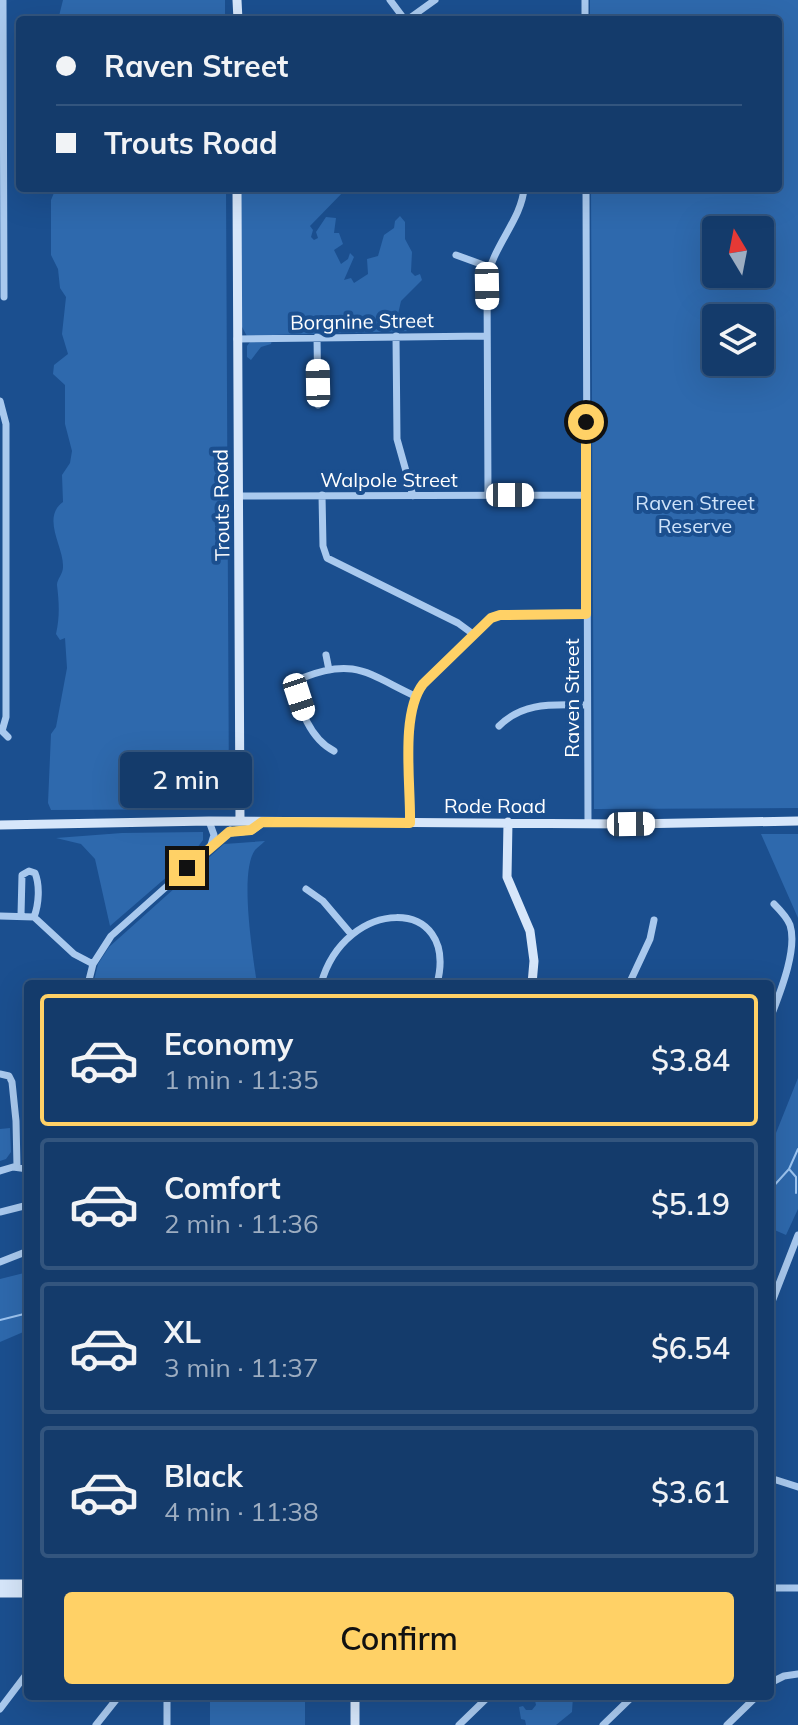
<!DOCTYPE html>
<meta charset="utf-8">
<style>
body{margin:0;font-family:Mulish,sans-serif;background:#214673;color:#f1f3f6;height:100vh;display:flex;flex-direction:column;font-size:30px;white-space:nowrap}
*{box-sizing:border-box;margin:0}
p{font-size:26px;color:#9dadc1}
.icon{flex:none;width:44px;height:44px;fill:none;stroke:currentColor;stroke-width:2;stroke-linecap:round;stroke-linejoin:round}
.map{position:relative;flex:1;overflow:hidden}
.drawer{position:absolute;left:24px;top:980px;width:750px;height:720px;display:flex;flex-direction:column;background:#143b6b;border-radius:8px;box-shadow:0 8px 32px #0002,0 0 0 2px #33557e}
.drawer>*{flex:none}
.guide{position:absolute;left:16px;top:16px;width:766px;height:176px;border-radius:8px;box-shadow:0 8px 32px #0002,0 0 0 2px #33557e;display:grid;align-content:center;height:176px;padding:0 40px;background:#143b6b}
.needle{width:52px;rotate:350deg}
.buttons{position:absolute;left:702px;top:216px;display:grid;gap:16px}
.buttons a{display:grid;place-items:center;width:72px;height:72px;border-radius:8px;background:#143b6b;box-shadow:0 8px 32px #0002,0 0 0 2px #33557e;font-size:40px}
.end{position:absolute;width:36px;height:36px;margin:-18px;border:10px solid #ffd166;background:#111;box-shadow:0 0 0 4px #111}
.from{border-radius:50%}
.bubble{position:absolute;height:56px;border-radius:8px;background:#143b6b;box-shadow:0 8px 32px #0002,0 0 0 2px #33557e;font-size:26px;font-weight:600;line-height:56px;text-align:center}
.car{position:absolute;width:24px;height:48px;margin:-24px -12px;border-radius:10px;box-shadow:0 0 6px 2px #0007;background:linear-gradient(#fff 24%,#345 0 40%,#fff 0 76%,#345 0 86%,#fff 0)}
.guide b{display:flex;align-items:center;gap:28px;height:76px;font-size:30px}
.guide b+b{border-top:2px solid #33557e}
.guide i{width:20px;height:20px;background:#f1f3f6}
ul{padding:14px 0 0;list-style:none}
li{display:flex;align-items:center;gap:24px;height:132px;margin:0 16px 12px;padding:0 24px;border:4px solid #33557e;border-radius:8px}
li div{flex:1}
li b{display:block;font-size:30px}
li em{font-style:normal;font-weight:600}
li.on{border-color:#ffd166}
li>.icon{width:72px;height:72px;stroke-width:1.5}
.cta{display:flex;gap:16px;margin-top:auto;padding:16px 40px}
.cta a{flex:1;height:92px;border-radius:8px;background:#ffd166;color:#111;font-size:32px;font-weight:600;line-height:92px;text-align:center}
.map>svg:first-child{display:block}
.green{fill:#2e69ad;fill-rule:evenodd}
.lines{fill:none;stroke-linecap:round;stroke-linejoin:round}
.stream{stroke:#9cc4f0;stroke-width:2}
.street{stroke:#a9c9ee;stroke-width:7}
.secondary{stroke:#d6e6fa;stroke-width:9}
.route{stroke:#ffd166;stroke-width:10}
.labels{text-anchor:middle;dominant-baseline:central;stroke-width:8;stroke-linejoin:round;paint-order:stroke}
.street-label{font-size:20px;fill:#fff;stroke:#1b4f8f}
.park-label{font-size:20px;fill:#cfe3fa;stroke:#1b4f8f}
</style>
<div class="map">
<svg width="798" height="1725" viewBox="0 0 798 1725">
<rect width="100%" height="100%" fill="#1b4f8f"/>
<!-- green -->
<path class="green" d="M63 0H225V20H58Z
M590 0H798V808L594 809 591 188H778V20H590ZM716 230H760V274H716ZM716 318H760V362H716Z
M56 188H226L229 803 221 809 51 810 48 803 51 734 56 727 67 668 65 638 60 640 56 634C60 616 59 602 57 585 57 579 63 574 63 567 64 547 41 518 63 502L62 475 70 463 72 451 65 424V385L53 374 54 365 68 354 62 334 66 297 60 288 58 269 51 255V200Z
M241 188H347L310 226 313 230 311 237 314 240 318 238 316 232 326 217 336 218 334 233H339L343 244 334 250 341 264 348 259 350 253 354 257 344 280 351 278 354 283 368 274 367 259 378 256 384 235 394 228 395 221 400 216 405 222V239L412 252 411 272 415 276 420 274 422 280 401 301 398 314 411 325 413 331 273 335 271 344 261 347 251 360 247 357V346L250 342 241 325Z
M200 832H203V840L191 856 110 926 95 859 81 844 56 838 122 833Z
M761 834H798V918Z
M265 841C262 844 258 847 255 850 239 872 253 956 257 984H93L98 964 109 947 224 844Z
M798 1078V1209L786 1235 770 1228V1148Z
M10 1128 11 1152 6 1159 0 1161V1129Z
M28 1272V1330L0 1342V1279Z
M210 1696H305V1725H210Z
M534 1696H573L572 1712 556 1725H526L525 1720 521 1719 519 1707 523 1706 526 1710H532L536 1705Z"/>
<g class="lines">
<!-- stream -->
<path class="stream" d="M789 1169 796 1177V1193
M770 1190 789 1169 798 1149
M0 1320 28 1313"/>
<!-- street -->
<path class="street" d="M3 0 4 297
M390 0 405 20
M585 0V20
M407 20 435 0
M586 188 588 823
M456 255 489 267
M396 336 397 439 413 496
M317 337 318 405
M237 339 487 336
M0 401 6 424V717L2 731 8 737
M322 495 323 546 327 558 458 623 473 634
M488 495 487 280C492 247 522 219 524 188
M239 496 586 495
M326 655 329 670
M499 726C524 701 554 705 587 705
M334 751C312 740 296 707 298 683L302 678C355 657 368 674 415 696
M209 821 214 835 210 848
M410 823C410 785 401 713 423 684L491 618 500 615 586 614
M306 889 323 901 351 934
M21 915 22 875 29 871 35 873C40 885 39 904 34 917
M0 916 34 917 74 954 93 964
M88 984 93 964 111 936 230 830
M321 984C345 896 460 895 437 984
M629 984 650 939 654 920
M770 1019C779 995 798 950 790 925 787 917 780 910 774 904
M0 1074 9 1076 12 1082 16 1121 17 1167
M0 1171 13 1167 28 1169
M0 1212 28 1205
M0 1262 28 1251
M770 1307 798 1235
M770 1478 798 1487
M770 1588H798
M770 1683 784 1676 798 1674
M167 1696V1725
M0 1709 28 1672
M96 1725 119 1696
M459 1725 489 1696
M603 1725 633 1696
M727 1725 757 1696"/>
<!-- secondary -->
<path class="secondary" d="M237 0 238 20
M237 188 240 821
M508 822 507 877 530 931 534 961 532 984
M0 825 209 821 631 824 798 821
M229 832 251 830 262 822
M0 1584H28
M0 1593H28
M355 1696V1725"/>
</g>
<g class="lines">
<!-- route -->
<path class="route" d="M187 868 229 832 251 830 262 822 410 823C411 785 400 714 423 684L491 618 500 615 586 614V422"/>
</g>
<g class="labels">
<!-- street labels -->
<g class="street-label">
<text transform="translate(362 321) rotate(-1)">Borgnine Street</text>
<text x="389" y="479">Walpole Street</text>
<text transform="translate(221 505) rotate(-91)">Trouts Road</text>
<text transform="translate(571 698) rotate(-90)">Raven Street</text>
<text x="495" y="805">Rode Road</text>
</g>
<!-- park labels -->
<g class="park-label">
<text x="695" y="502">Raven Street<tspan x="695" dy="23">Reserve</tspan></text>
</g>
</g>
</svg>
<div class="buttons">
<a><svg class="needle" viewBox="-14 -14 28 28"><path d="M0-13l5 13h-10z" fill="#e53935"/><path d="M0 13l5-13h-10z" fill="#9dadc1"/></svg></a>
<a><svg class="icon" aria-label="layers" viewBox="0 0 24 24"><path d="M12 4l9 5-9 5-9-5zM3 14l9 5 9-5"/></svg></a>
</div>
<i class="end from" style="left:586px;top:422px"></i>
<i class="end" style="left:187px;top:868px"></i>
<div class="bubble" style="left:120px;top:752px;width:132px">2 min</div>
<i class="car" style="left:487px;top:286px;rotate:179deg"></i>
<i class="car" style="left:318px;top:383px;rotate:359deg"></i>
<i class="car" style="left:510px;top:495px;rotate:90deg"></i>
<i class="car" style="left:299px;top:697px;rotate:162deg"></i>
<i class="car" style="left:631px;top:824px;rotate:89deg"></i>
<div class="guide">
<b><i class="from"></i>Raven Street</b>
<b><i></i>Trouts Road</b>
</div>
<section class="drawer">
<ul>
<li class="on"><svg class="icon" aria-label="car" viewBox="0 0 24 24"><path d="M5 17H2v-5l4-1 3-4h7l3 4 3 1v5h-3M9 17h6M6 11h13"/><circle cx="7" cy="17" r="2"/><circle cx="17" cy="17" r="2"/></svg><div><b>Economy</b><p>1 min · 11:35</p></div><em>$3.84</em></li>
<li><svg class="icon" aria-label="car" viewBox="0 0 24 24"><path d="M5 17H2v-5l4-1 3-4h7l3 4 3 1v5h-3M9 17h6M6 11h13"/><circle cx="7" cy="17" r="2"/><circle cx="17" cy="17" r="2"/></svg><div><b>Comfort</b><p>2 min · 11:36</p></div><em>$5.19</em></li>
<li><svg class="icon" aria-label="car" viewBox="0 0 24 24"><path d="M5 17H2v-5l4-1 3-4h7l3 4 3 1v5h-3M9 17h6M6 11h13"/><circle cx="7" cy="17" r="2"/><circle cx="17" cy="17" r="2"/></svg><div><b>XL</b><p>3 min · 11:37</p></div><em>$6.54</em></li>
<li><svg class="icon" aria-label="car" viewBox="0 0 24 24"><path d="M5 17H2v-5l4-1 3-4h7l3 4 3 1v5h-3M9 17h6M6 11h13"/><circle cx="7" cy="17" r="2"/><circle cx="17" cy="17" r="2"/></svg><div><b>Black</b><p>4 min · 11:38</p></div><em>$3.61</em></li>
</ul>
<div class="cta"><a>Confirm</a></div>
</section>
</div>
